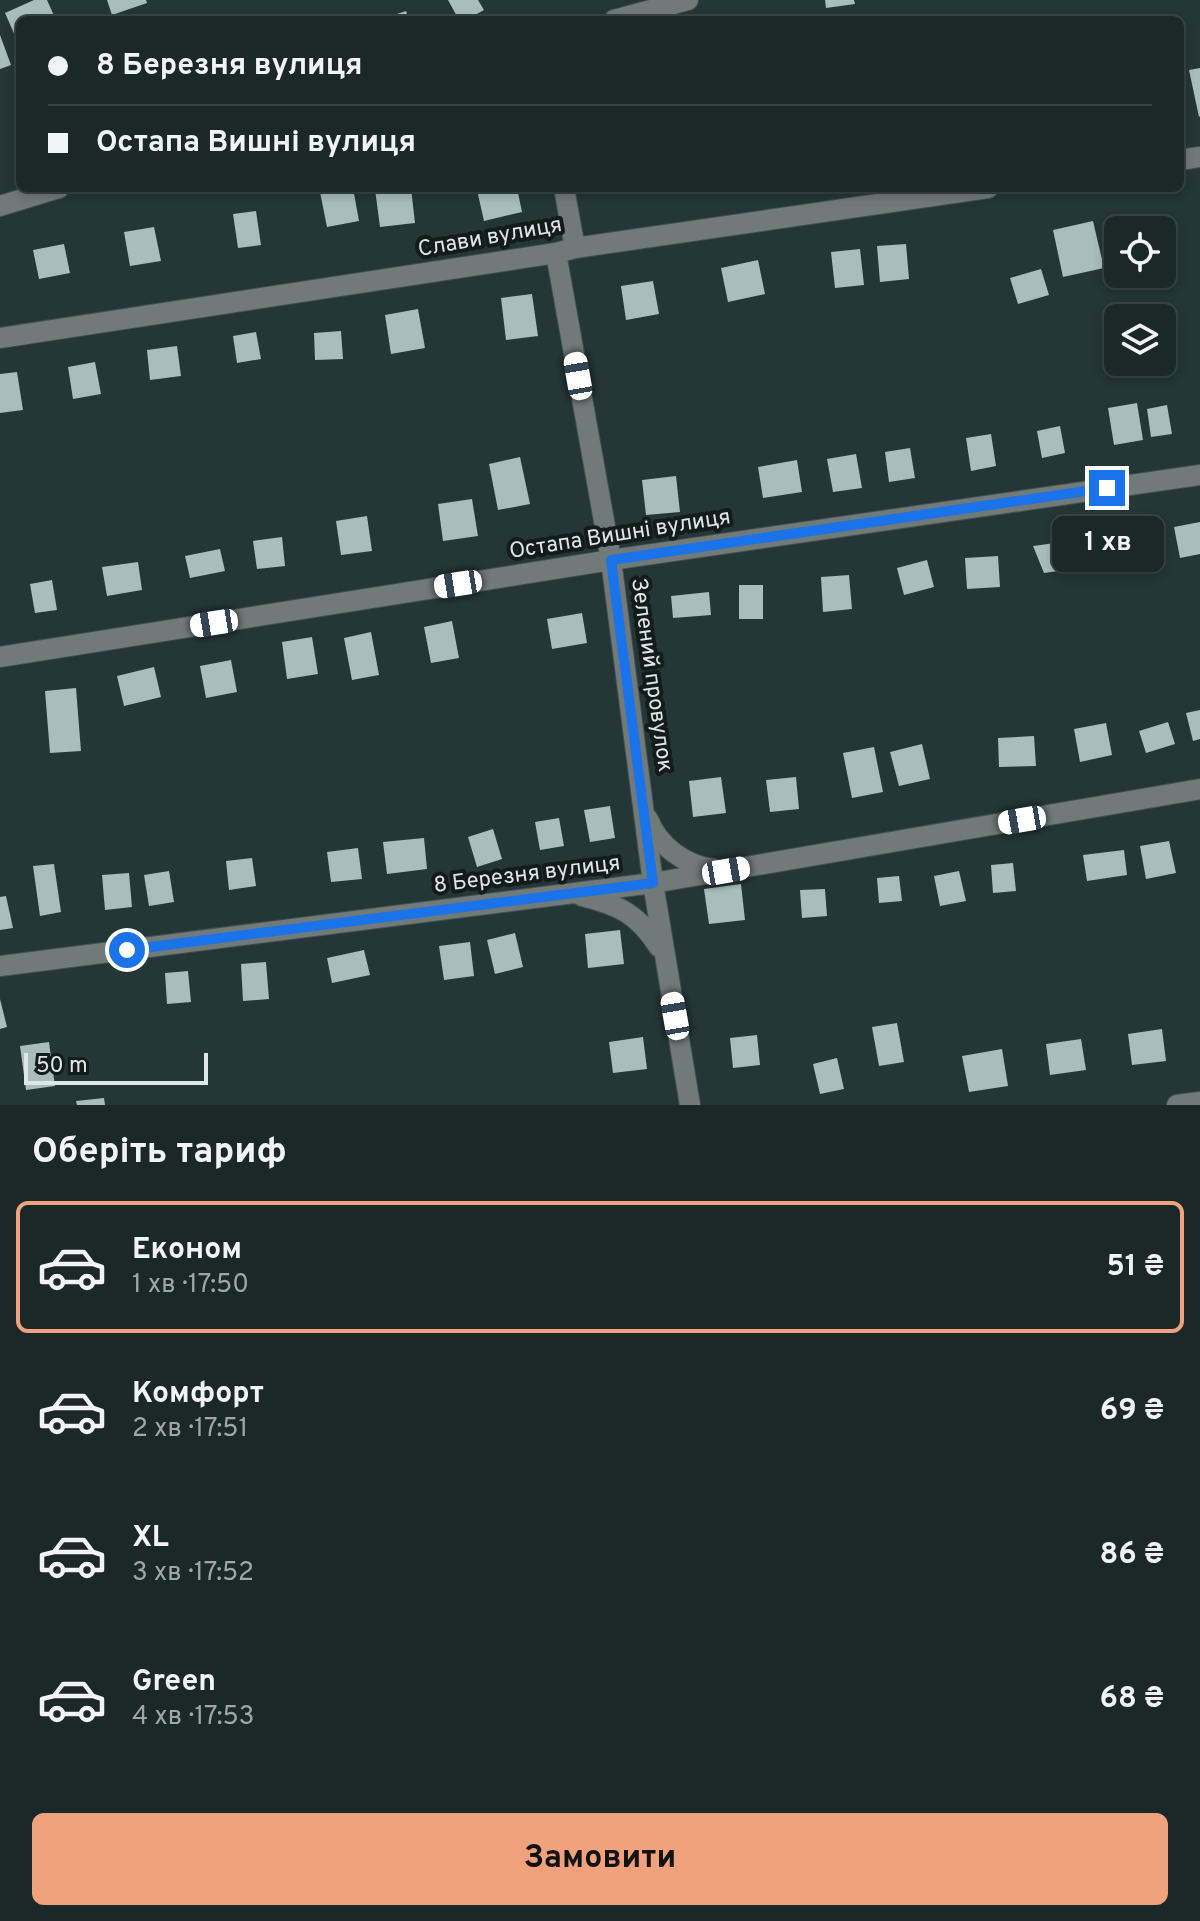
<!DOCTYPE html>
<html lang="uk">
<meta charset="utf-8">
<style>
body{margin:0;font-family:Overpass,sans-serif;background:#283434;color:#f1f3f6;height:100vh;display:flex;flex-direction:column;font-size:30px;white-space:nowrap}
*{box-sizing:border-box;margin:0}
p{font-size:26px;color:#a0a6a8}
.icon{flex:none;width:44px;height:44px;fill:none;stroke:currentColor;stroke-width:2;stroke-linecap:round;stroke-linejoin:round}
.map{position:relative;height:1105px;overflow:hidden}
.drawer{display:flex;flex-direction:column;background:#1b2828;flex:1}
.drawer>*{flex:none}
.hud{position:absolute;left:16px;top:16px;width:1168px;height:176px;border-radius:12px;box-shadow:0 4px 12px #0003,0 0 0 2px #394445;display:grid;align-content:center;height:176px;padding:0 32px;background:#1b2828}
.buttons{position:absolute;left:1104px;top:216px;display:grid;gap:16px}
.buttons a{display:grid;place-items:center;width:72px;height:72px;border-radius:12px;background:#1b2828;box-shadow:0 4px 12px #0003,0 0 0 2px #394445;font-size:40px}
.scale{position:absolute;left:24px;bottom:20px;width:184px;box-sizing:border-box;padding-left:8px;border:4px solid #dde7e7;border-top:0;font-size:22px;line-height:28px;white-space:nowrap;color:#dde7e7;-webkit-text-stroke:6px #141b1b;paint-order:stroke}
.end{position:absolute;width:36px;height:36px;margin:-18px;border:10px solid #1a73e8;background:#fff;box-shadow:0 0 0 4px #fff}
.from{border-radius:50%}
.bubble{position:absolute;height:56px;border-radius:12px;background:#1b2828;box-shadow:0 4px 12px #0003,0 0 0 2px #394445;font-size:26px;font-weight:700;line-height:56px;text-align:center}
.car{position:absolute;width:24px;height:48px;margin:-24px -12px;border-radius:10px;box-shadow:0 0 6px 2px #0007;background:linear-gradient(#fff 24%,#345 0 40%,#fff 0 76%,#345 0 86%,#fff 0)}
.hud b{display:flex;align-items:center;gap:28px;height:76px;font-size:30px}
.hud b+b{border-top:2px solid #394445}
.hud i{width:20px;height:20px;background:#f1f3f6}
ul{padding:0;list-style:none}
li{display:flex;align-items:center;gap:24px;height:132px;margin:0 16px 12px;padding:0 16px;border:4px solid transparent;border-radius:12px}
li div{flex:1}
li b{display:block;font-size:30px}
li em{font-style:normal;font-weight:700}
li.active{border-color:#f1a17c}
li>.icon{width:72px;height:72px;stroke-width:1.5}
h2{padding:0 32px;font-size:36px;line-height:96px}
.button{display:flex;gap:16px;margin-top:auto;padding:16px 32px}
.button a{flex:1;height:92px;border-radius:12px;background:#f1a17c;color:#111;font-size:32px;font-weight:700;line-height:92px;text-align:center}
.map>svg:first-child{display:block}
.building{fill:#a9bdbd}
.lines{fill:none;stroke-linecap:round;stroke-linejoin:round}
.minor-casing{stroke:#425252;stroke-width:22}
.minor{stroke:#717979;stroke-width:20}
.route{stroke:#1a73e8;stroke-width:10}
.labels{text-anchor:middle;dominant-baseline:central;stroke-width:8;stroke-linejoin:round;paint-order:stroke}
.street-label{font-size:22px;fill:#dde7e7;stroke:#141b1b}
</style>
<div class="map">
<svg width="1200" height="1105" viewBox="0 0 1200 1105">
<rect width="100%" height="100%" fill="#243636"/>
<!-- building -->
<path class="building" d="M34 0H47L56 20H20V47L5 13Z
M107 0H146L147 3 112 15Z
M448 0H478L484 10 466 20H459Z
M825 0H854L855 4 826 8Z
M406 11 409 20H382V19Z
M0 35 11 65 0 69Z
M1200 68V116L1199 117 1189 70Z
M342 188H353L359 221 327 227 320 192Z
M411 188 415 223 380 227 375 189Z
M484 188H517L522 212 484 221 477 190Z
M256 211 261 245 238 248 233 214Z
M1093 221 1104 268 1063 277 1053 230Z
M154 227 161 261 130 266 124 232Z
M64 244 70 273 39 279 33 250Z
M906 244 909 279 880 282 877 246Z
M860 249 864 285 835 288 831 252Z
M758 260 765 294 728 302 721 268Z
M1041 269 1049 295 1018 304 1010 278Z
M653 281 659 314 626 320 621 286Z
M532 294 538 336 506 340 501 298Z
M418 309 425 348 391 354 385 315Z
M341 331 343 359 315 360 314 333Z
M256 332 261 359 237 363 233 336Z
M177 346 181 376 150 380 147 350Z
M95 362 101 394 73 399 68 367Z
M17 372 23 410 0 413V374Z
M1137 403 1143 440 1114 445 1108 408Z
M1167 405 1172 434 1151 437 1147 409Z
M1060 426 1065 453 1042 458 1037 431Z
M991 434 996 466 971 471 966 438Z
M910 448 915 478 889 482 885 452Z
M856 454 862 488 833 492 827 459Z
M520 457 530 504 498 510 489 464Z
M797 460 802 492 763 498 758 467Z
M676 476 680 512 646 515 642 480Z
M472 499 478 536 443 541 438 504Z
M367 516 372 551 341 555 336 521Z
M1200 522V554L1180 558 1174 527Z
M1158 527 1160 553 1137 555 1136 529Z
M282 537 285 566 257 569 253 541Z
M1070 541 1073 569 1044 573 1033 546Z
M220 549 225 571 190 578 185 556Z
M998 556 1000 587 967 589 965 558Z
M927 560 934 587 904 595 897 568Z
M138 562 142 590 107 596 102 567Z
M849 575 852 609 823 612 821 577Z
M52 580 57 610 35 613 30 584Z
M739 585H763V619H739Z
M709 592 711 615 673 618 671 596Z
M582 613 587 643 552 649 547 619Z
M452 621 459 658 431 663 424 627Z
M371 632 379 675 352 680 344 638Z
M312 637 318 674 287 679 282 642Z
M231 660 237 692 206 698 200 666Z
M154 667 161 697 124 706 117 676Z
M76 688 81 751 50 753 45 691Z
M1200 710V739L1193 741 1186 713Z
M1168 722 1175 744 1146 753 1139 731Z
M1106 723 1112 755 1080 762 1074 729Z
M1034 736 1036 766 999 767 998 738Z
M922 744 930 779 899 786 890 752Z
M874 747 883 792 852 798 843 753Z
M721 777 726 813 693 817 689 781Z
M796 777 799 809 770 812 766 780Z
M610 806 615 838 590 842 584 810Z
M559 818 564 846 540 850 535 822Z
M493 829 502 859 477 867 468 837Z
M424 838 427 869 387 874 383 842Z
M1169 841 1176 873 1146 879 1140 846Z
M358 848 362 879 331 882 327 852Z
M1124 850 1127 875 1087 881 1083 855Z
M252 858 256 886 229 890 226 861Z
M1013 863 1016 891 993 893 991 865Z
M54 864 61 912 40 916 33 866Z
M169 871 174 902 149 906 144 875Z
M959 871 966 901 940 906 934 876Z
M129 873 132 907 105 910 102 875Z
M899 876 902 901 879 903 877 878Z
M741 884 745 920 709 924 704 889Z
M825 889 827 916 802 918 800 890Z
M6 896 13 928 0 930V897Z
M620 930 624 964 588 968 585 934Z
M515 933 523 967 495 974 487 940Z
M470 942 474 976 444 980 439 946Z
M364 950 370 975 332 983 327 958Z
M266 962 269 999 243 1001 241 964Z
M188 971 191 1002 167 1004 165 973Z
M0 999 7 1027 0 1029Z
M897 1023 904 1062 879 1066 872 1027Z
M1162 1029 1166 1061 1132 1065 1128 1034Z
M757 1035 760 1065 733 1068 730 1038Z
M643 1037 647 1069 613 1073 609 1042Z
M1081 1039 1086 1070 1050 1075 1046 1044Z
M49 1042 55 1086 26 1090 20 1046Z
M1002 1049 1008 1086 969 1092 962 1056Z
M837 1058 844 1089 820 1094 813 1064Z
M104 1098 105 1105H77L76 1101Z"/>
<g class="lines">
<defs>
<path id="minor" d="M614 20 688 0
M1180 160 1200 157
M564 188 575 248
M0 206 59 188
M556 253 611 560 653 883 690 1105
M0 338 556 253 575 248 988 188
M0 657 611 560 1200 475
M648 819C658 846 686 866 714 869
M582 896C619 905 638 914 659 947
M0 966 653 883 1200 789
M1177 1105 1200 1102"/>
</defs>
<!-- minor casing -->
<use href="#minor" class="minor-casing"/>
<!-- minor -->
<use href="#minor" class="minor"/>
</g>
<g class="lines">
<!-- route -->
<path class="route" d="M127 950 653 883 611 560 1107 488"/>
</g>
<g class="labels">
<!-- street labels -->
<g class="street-label">
<text transform="translate(490 238) rotate(-10)">Слави вулиця</text>
<text transform="translate(620 535) rotate(-9)">Остапа Вишні вулиця</text>
<text transform="translate(651 675) rotate(82)">Зелений провулок</text>
<text transform="translate(527 875) rotate(-7)">8 Березня вулиця</text>
</g>
</g>
</svg>
<div class="buttons">
<a><svg class="icon" aria-label="locate" viewBox="0 0 24 24"><circle cx="12" cy="12" r="6"/><path d="M12 2v4M12 18v4M2 12h4M18 12h4"/></svg></a>
<a><svg class="icon" aria-label="layers" viewBox="0 0 24 24"><path d="M12 4l9 5-9 5-9-5zM3 14l9 5 9-5"/></svg></a>
</div>
<div class="scale">50 m</div>
<i class="end from" style="left:127px;top:950px"></i>
<i class="end" style="left:1107px;top:488px"></i>
<div class="bubble" style="left:1052px;top:516px;width:112px">1 хв</div>
<i class="car" style="left:578px;top:376px;rotate:350deg"></i>
<i class="car" style="left:458px;top:584px;rotate:261deg"></i>
<i class="car" style="left:214px;top:623px;rotate:261deg"></i>
<i class="car" style="left:1022px;top:820px;rotate:260deg"></i>
<i class="car" style="left:726px;top:871px;rotate:80deg"></i>
<i class="car" style="left:675px;top:1016px;rotate:350deg"></i>
<div class="hud">
<b><i class="from"></i>8 Березня вулиця</b>
<b><i></i>Остапа Вишні вулиця</b>
</div>
</div>
<section class="drawer">
<h2>Оберіть тариф</h2>
<ul>
<li class="active"><svg class="icon" aria-label="car" viewBox="0 0 24 24"><path d="M5 17H2v-5l4-1 3-4h7l3 4 3 1v5h-3M9 17h6M6 11h13"/><circle cx="7" cy="17" r="2"/><circle cx="17" cy="17" r="2"/></svg><div><b>Економ</b><p>1 хв · 17:50</p></div><em>51 ₴</em></li>
<li><svg class="icon" aria-label="car" viewBox="0 0 24 24"><path d="M5 17H2v-5l4-1 3-4h7l3 4 3 1v5h-3M9 17h6M6 11h13"/><circle cx="7" cy="17" r="2"/><circle cx="17" cy="17" r="2"/></svg><div><b>Комфорт</b><p>2 хв · 17:51</p></div><em>69 ₴</em></li>
<li><svg class="icon" aria-label="car" viewBox="0 0 24 24"><path d="M5 17H2v-5l4-1 3-4h7l3 4 3 1v5h-3M9 17h6M6 11h13"/><circle cx="7" cy="17" r="2"/><circle cx="17" cy="17" r="2"/></svg><div><b>XL</b><p>3 хв · 17:52</p></div><em>86 ₴</em></li>
<li><svg class="icon" aria-label="car" viewBox="0 0 24 24"><path d="M5 17H2v-5l4-1 3-4h7l3 4 3 1v5h-3M9 17h6M6 11h13"/><circle cx="7" cy="17" r="2"/><circle cx="17" cy="17" r="2"/></svg><div><b>Green</b><p>4 хв · 17:53</p></div><em>68 ₴</em></li>
</ul>
<div class="button"><a>Замовити</a></div>
</section>
